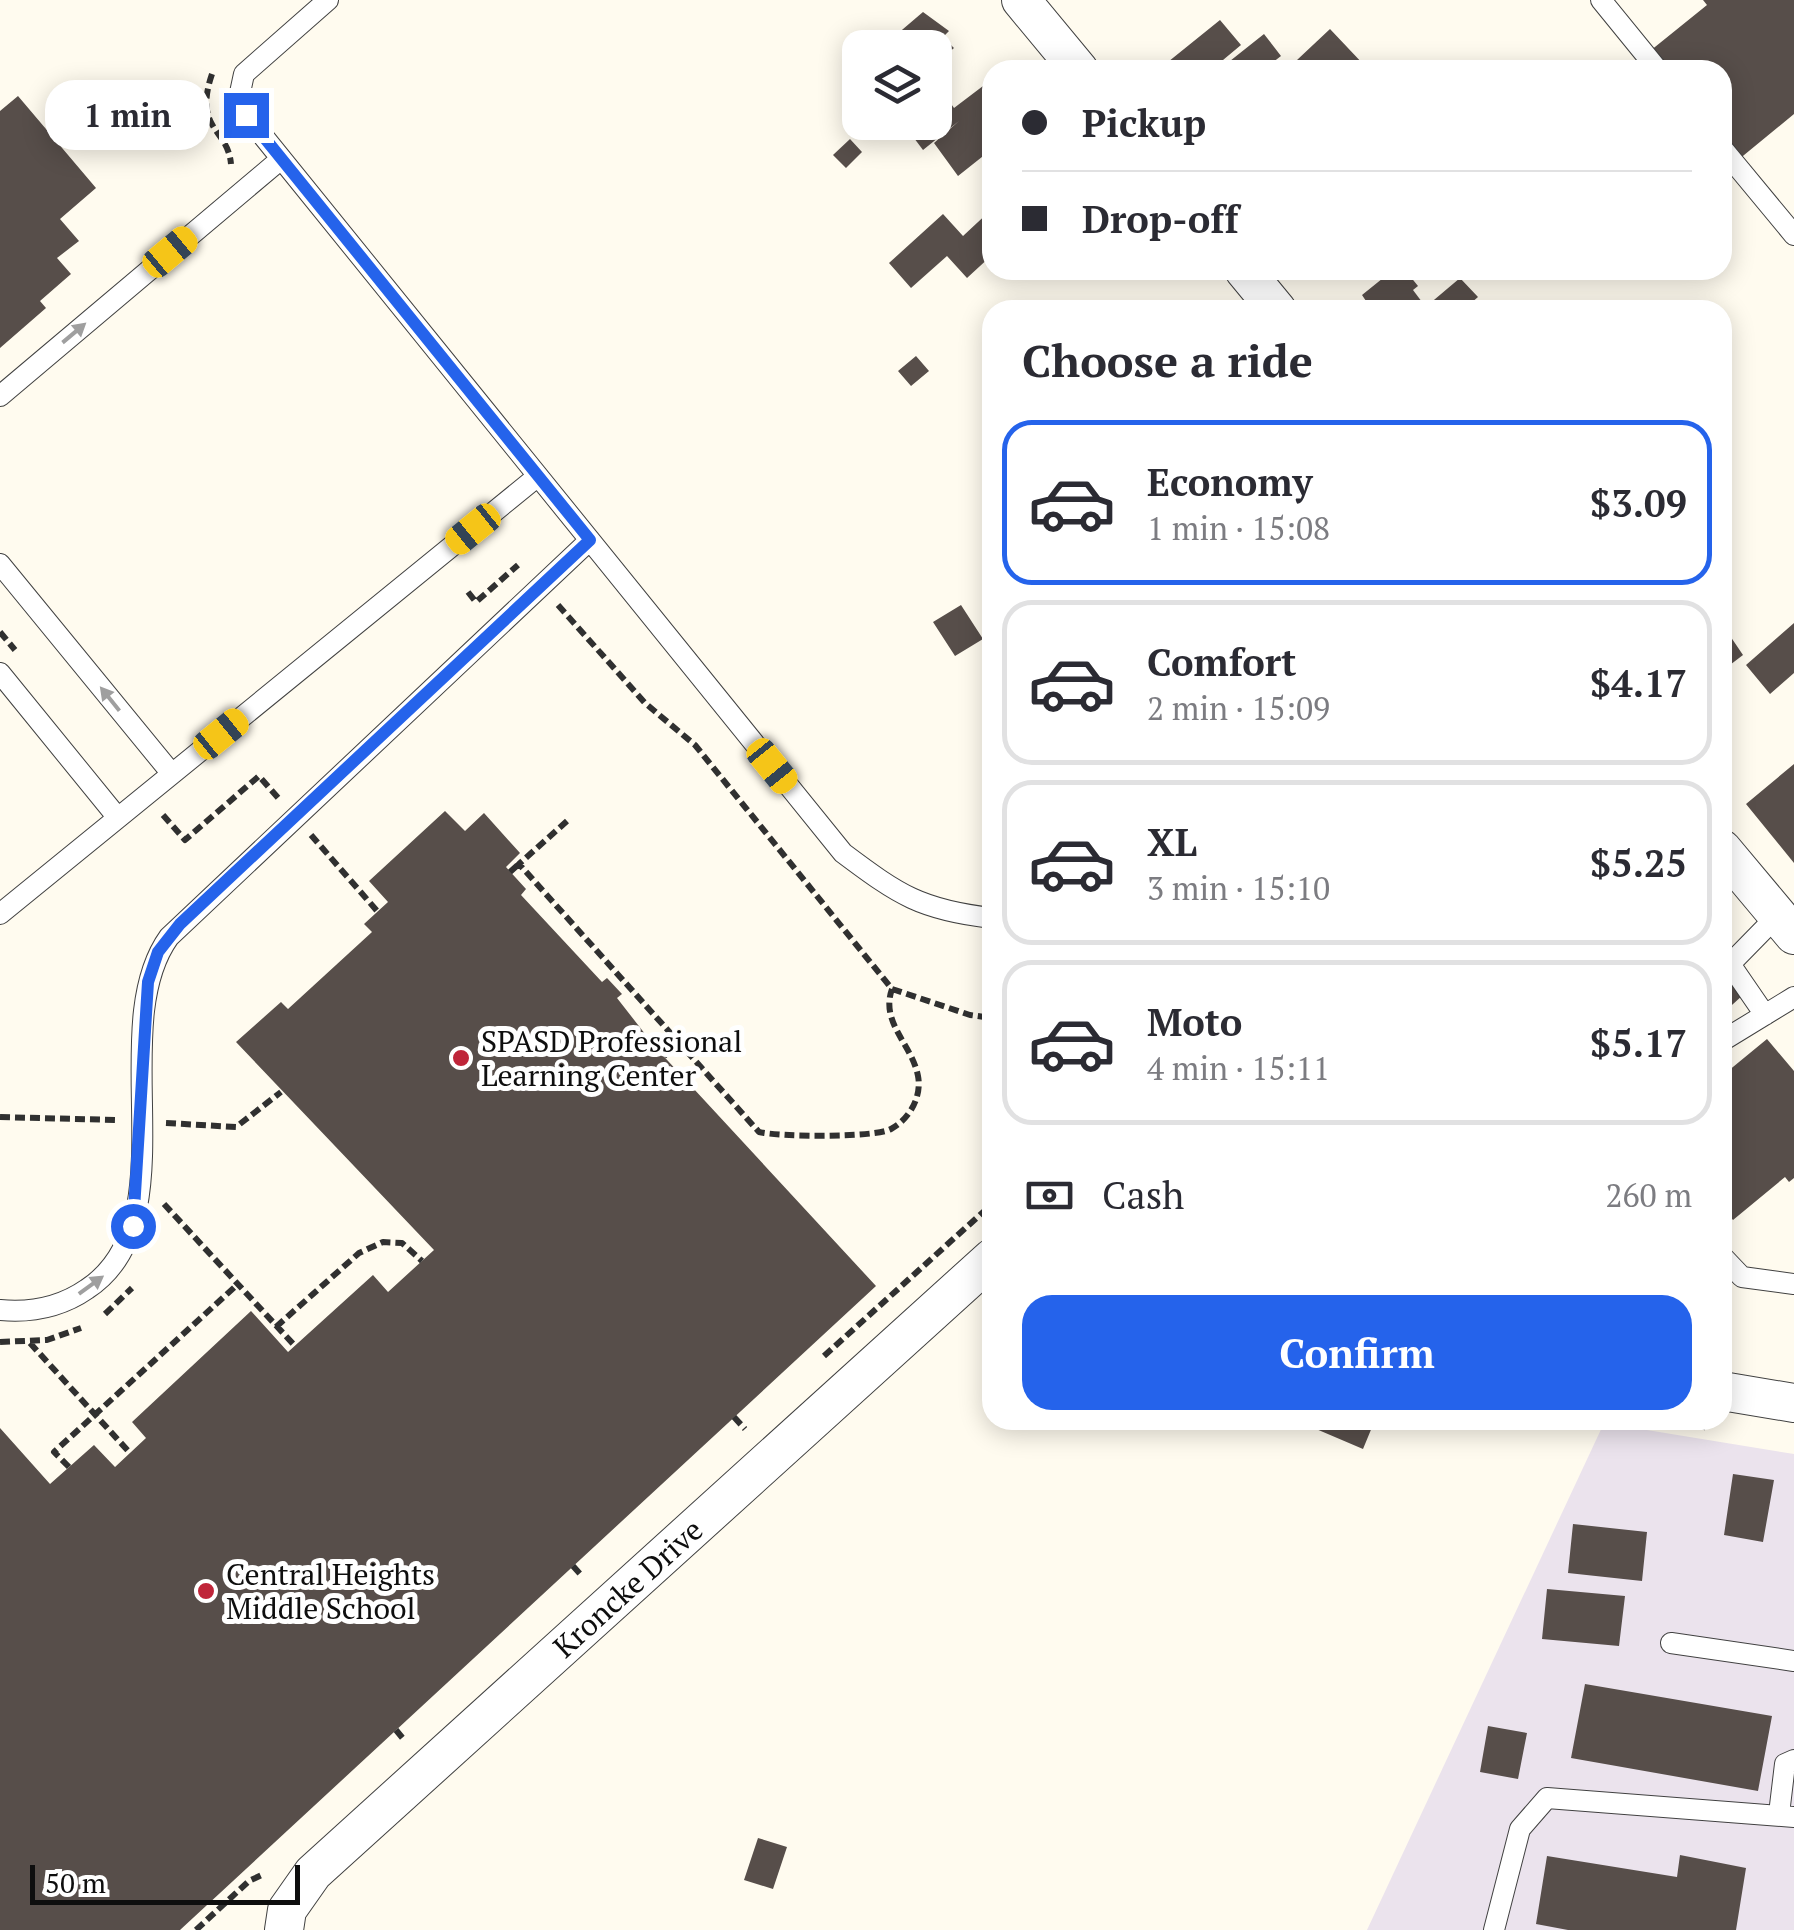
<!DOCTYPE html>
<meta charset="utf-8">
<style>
body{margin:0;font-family:"PT Serif",serif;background:#f2f2f3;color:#2b2b33;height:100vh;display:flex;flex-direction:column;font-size:38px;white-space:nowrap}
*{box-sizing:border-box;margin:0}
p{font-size:32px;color:#7c7c81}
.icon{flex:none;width:55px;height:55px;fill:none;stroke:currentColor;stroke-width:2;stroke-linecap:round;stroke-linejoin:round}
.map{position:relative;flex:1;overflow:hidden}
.sheet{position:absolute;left:982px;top:300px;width:750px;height:1130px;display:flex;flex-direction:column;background:#fff;border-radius:30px;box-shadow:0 5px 25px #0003}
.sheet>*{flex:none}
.guide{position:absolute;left:982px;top:60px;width:750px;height:220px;border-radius:30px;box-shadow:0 5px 25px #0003;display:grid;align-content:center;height:220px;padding:0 40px;background:#fff}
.buttons{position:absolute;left:842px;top:30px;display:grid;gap:20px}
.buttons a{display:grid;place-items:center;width:110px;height:110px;border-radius:20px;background:#fff;box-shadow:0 5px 25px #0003;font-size:50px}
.scale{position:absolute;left:30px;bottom:25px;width:270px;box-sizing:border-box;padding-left:10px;border:5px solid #0e0e0e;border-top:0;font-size:28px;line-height:35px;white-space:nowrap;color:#0e0e0e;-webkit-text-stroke:8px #fff;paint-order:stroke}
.end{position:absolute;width:45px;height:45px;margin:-22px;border:12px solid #2563eb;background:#fff;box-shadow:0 0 0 5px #fff}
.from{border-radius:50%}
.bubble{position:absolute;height:70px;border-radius:30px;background:#fff;box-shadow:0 5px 25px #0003;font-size:32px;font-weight:700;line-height:70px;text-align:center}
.car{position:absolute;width:30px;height:60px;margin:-30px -15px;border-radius:12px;box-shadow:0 0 8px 2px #0007;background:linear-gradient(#f5c518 24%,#345 0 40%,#f5c518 0 76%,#345 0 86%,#f5c518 0)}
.guide b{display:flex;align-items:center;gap:35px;height:95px;font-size:38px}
.guide b+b{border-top:2px solid #e1e1e2}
.guide i{width:25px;height:25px;background:#2b2b33}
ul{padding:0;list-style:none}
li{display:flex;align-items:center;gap:30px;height:165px;margin:0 20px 15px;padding:0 20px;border:5px solid #e1e1e2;border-radius:30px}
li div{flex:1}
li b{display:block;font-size:38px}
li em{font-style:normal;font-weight:700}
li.current{border-color:#2563eb}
li>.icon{width:90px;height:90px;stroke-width:1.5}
h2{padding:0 40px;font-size:45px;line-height:120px}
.pay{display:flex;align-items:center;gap:25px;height:110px;padding:0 40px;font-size:38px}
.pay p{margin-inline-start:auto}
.cta{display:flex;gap:20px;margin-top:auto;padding:20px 40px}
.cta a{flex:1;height:115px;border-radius:30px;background:#2563eb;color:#fff;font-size:40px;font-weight:700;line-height:115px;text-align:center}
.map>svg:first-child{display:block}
.industrial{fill:#ebe3ed}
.building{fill:#574e4a}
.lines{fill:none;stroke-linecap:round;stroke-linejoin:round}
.lane-casing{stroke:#414141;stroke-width:22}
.street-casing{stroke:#414141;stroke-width:40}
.path{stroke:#303030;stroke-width:6;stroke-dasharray:10 5;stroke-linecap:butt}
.lane{stroke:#fff;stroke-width:20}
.street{stroke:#fff;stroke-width:38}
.oneway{fill:#9f9f9f}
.route{stroke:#2563eb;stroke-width:12}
.poi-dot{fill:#bf2539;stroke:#fff;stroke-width:4}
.labels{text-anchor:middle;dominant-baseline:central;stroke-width:10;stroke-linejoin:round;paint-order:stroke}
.poi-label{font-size:30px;fill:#0e0e0e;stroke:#fff;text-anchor:start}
.street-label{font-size:30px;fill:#0e0e0e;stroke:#fff}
</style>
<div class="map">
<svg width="1794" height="1930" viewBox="0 0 1794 1930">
<rect width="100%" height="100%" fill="#fffbef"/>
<!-- industrial -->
<path class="industrial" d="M1604 1423 1794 1454V1930H1367Z"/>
<!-- building -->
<path class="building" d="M1703 0H1794V114L1738 160 1722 140V70H1666L1650 51 1707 5Z
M923 12 949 31 943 37 954 48 935 64V48H894L889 41Z
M1220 20 1241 45 1211 70H1158Z
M1330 29 1365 66 1361 70H1306L1297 60Z
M866 33 879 48H860V71L843 52Z
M1264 34 1281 56 1263 70H1238L1230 61Z
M983 86 992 100V149L958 176 934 143 959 121 923 150 905 126 935 122V103L945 95 954 108Z
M18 96 96 188 60 219 79 241 57 258 71 274 40 301 46 308 0 348V111Z
M850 139 862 152 846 168 833 155Z
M992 209V255L967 278 947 256 911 288 889 263 943 214 963 236Z
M1393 270H1405L1418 286 1413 290 1428 310H1372L1362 295Z
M1460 278 1478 297 1463 310H1433L1428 305Z
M916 356 929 371 911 386 898 371Z
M961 605 983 639 955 656 933 622Z
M1794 623V673L1770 694 1746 665Z
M1722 624 1743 655 1722 671Z
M1794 764V863L1746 804Z
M445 811 465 831 484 813 520 853 506 867 526 889 521 895 602 982 607 978 622 994 617 998 656 1048 876 1286 180 1930H0V1428L50 1484 94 1445 115 1467 146 1438 132 1422 251 1311 288 1352 373 1275 388 1292 434 1250 236 1042 281 1002 288 1009 372 932 364 924 388 902 369 881Z
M1722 973 1743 995 1722 1014Z
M1767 1039 1794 1071V1178L1789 1182 1785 1177 1733 1220 1722 1208V1076Z
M1295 1420H1375L1363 1449Z
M1733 1474 1774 1480 1763 1542 1724 1535Z
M1573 1524 1647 1532 1642 1581 1568 1573Z
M1547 1589 1625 1596 1619 1646 1542 1639Z
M1585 1684 1772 1716 1758 1791 1571 1758Z
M1488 1726 1527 1733 1518 1779 1480 1772Z
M758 1838 787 1847 773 1889 744 1880Z
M1680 1855 1746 1868 1736 1930H1568L1536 1924 1547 1856 1677 1877Z"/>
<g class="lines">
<defs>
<path id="lane" d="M328 0 244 74 238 102 246 115 843 853C899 895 921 910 992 918
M1601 0 1658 70
M1722 148 1794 235
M0 396 281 159
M0 564 172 774
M0 673 118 818
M0 914 538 476
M1765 1015 1730 964 1777 916
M1722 1041 1794 997
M1722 1256 1742 1277 1794 1284
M0 1310C32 1313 61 1307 87 1289 191 1221 103 1029 169 937L590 540
M1671 1643 1794 1661
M1779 1814 1785 1764 1794 1760
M1494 1930 1520 1829 1547 1798 1794 1817"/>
<g id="street">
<path d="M1021 0 1079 70"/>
<path d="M1244 270 1277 310"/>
<path d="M1722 849 1794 935"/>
<path d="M1722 1391 1794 1403"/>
<path id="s1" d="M284 1930 287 1910 313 1873 992 1258"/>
</g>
</defs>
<!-- lane casing -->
<use href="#lane" class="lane-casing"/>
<!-- street casing -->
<use href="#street" class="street-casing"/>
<!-- path -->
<path class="path" d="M212 74C193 130 228 128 231 164
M468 592 476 602 518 565
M558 605 645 703 695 745 892 989 970 1015 992 1018
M0 632 15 650
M163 815 185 840 259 776 280 800
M567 821 519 864 759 1132C780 1137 874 1138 891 1129 910 1119 922 1096 918 1076 912 1044 880 1023 892 989
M311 835 378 912
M510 872 519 864
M664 1056 678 1043
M0 1117 119 1120
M166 1123 236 1127 281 1092
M164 1204 295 1346
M105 1314 132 1288
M276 1327 359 1253 383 1242 402 1243 422 1261
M0 1342 47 1340 81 1328
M30 1343 130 1453
M824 1356 992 1204
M734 1417 745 1429
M1666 1420 1709 1428
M69 1467 54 1452 238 1284
M573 1566 583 1577
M396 1730 405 1741
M196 1930 249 1881 264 1874"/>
<!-- lane -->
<use href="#lane" class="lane"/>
<!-- street -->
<use href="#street" class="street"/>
</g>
<!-- one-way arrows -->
<defs><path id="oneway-solid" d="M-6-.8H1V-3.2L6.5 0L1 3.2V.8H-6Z" transform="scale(2.5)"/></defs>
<g class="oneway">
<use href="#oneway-solid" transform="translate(74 333) rotate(-40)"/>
<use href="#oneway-solid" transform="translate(110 699) rotate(-129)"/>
<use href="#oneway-solid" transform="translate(91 1285) rotate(-36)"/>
</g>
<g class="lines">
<!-- route -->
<path class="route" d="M133 1226 148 982 158 952 180 924 590 540 246 115"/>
</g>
<!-- markers -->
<g class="poi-dot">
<circle cx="461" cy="1058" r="10"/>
<circle cx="206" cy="1591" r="10"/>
</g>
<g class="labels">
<!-- poi labels -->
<g class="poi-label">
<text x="481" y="1041">SPASD Professional<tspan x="481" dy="34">Learning Center</tspan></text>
<text x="226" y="1574">Central Heights<tspan x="226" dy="34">Middle School</tspan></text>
</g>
<!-- street labels -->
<g class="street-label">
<text stroke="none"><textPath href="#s1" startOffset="490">Kroncke Drive</textPath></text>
</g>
</g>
</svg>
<div class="buttons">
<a><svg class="icon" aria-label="layers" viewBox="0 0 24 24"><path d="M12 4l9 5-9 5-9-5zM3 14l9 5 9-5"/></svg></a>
</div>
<div class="scale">50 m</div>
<i class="end from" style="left:133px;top:1226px"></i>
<i class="end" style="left:246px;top:115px"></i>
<div class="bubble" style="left:45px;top:80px;width:165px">1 min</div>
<i class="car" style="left:170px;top:252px;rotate:50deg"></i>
<i class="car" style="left:473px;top:529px;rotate:231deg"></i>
<i class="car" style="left:221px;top:734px;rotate:51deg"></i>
<i class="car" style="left:772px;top:766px;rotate:141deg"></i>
<div class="guide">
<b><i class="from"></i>Pickup</b>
<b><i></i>Drop-off</b>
</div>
<section class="sheet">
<h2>Choose a ride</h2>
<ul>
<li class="current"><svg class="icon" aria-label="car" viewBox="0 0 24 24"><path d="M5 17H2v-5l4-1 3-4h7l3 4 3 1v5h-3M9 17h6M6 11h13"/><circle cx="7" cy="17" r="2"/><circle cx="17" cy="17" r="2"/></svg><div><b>Economy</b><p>1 min · 15:08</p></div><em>$3.09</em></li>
<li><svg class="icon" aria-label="car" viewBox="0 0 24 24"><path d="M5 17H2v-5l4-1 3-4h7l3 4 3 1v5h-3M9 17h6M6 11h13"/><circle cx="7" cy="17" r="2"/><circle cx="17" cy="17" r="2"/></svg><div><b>Comfort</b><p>2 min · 15:09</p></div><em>$4.17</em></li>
<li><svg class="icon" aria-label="car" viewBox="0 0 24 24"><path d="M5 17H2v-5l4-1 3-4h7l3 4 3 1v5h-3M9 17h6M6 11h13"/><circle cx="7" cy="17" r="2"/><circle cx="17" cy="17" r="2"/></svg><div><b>XL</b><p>3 min · 15:10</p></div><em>$5.25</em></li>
<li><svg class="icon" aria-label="car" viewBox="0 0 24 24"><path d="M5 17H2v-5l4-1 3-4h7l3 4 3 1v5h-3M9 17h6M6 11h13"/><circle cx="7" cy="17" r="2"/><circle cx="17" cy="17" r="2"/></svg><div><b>Moto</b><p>4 min · 15:11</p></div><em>$5.17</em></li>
</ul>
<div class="pay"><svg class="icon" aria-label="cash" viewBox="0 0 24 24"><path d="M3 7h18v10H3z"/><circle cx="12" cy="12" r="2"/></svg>Cash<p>260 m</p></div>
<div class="cta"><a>Confirm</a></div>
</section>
</div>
